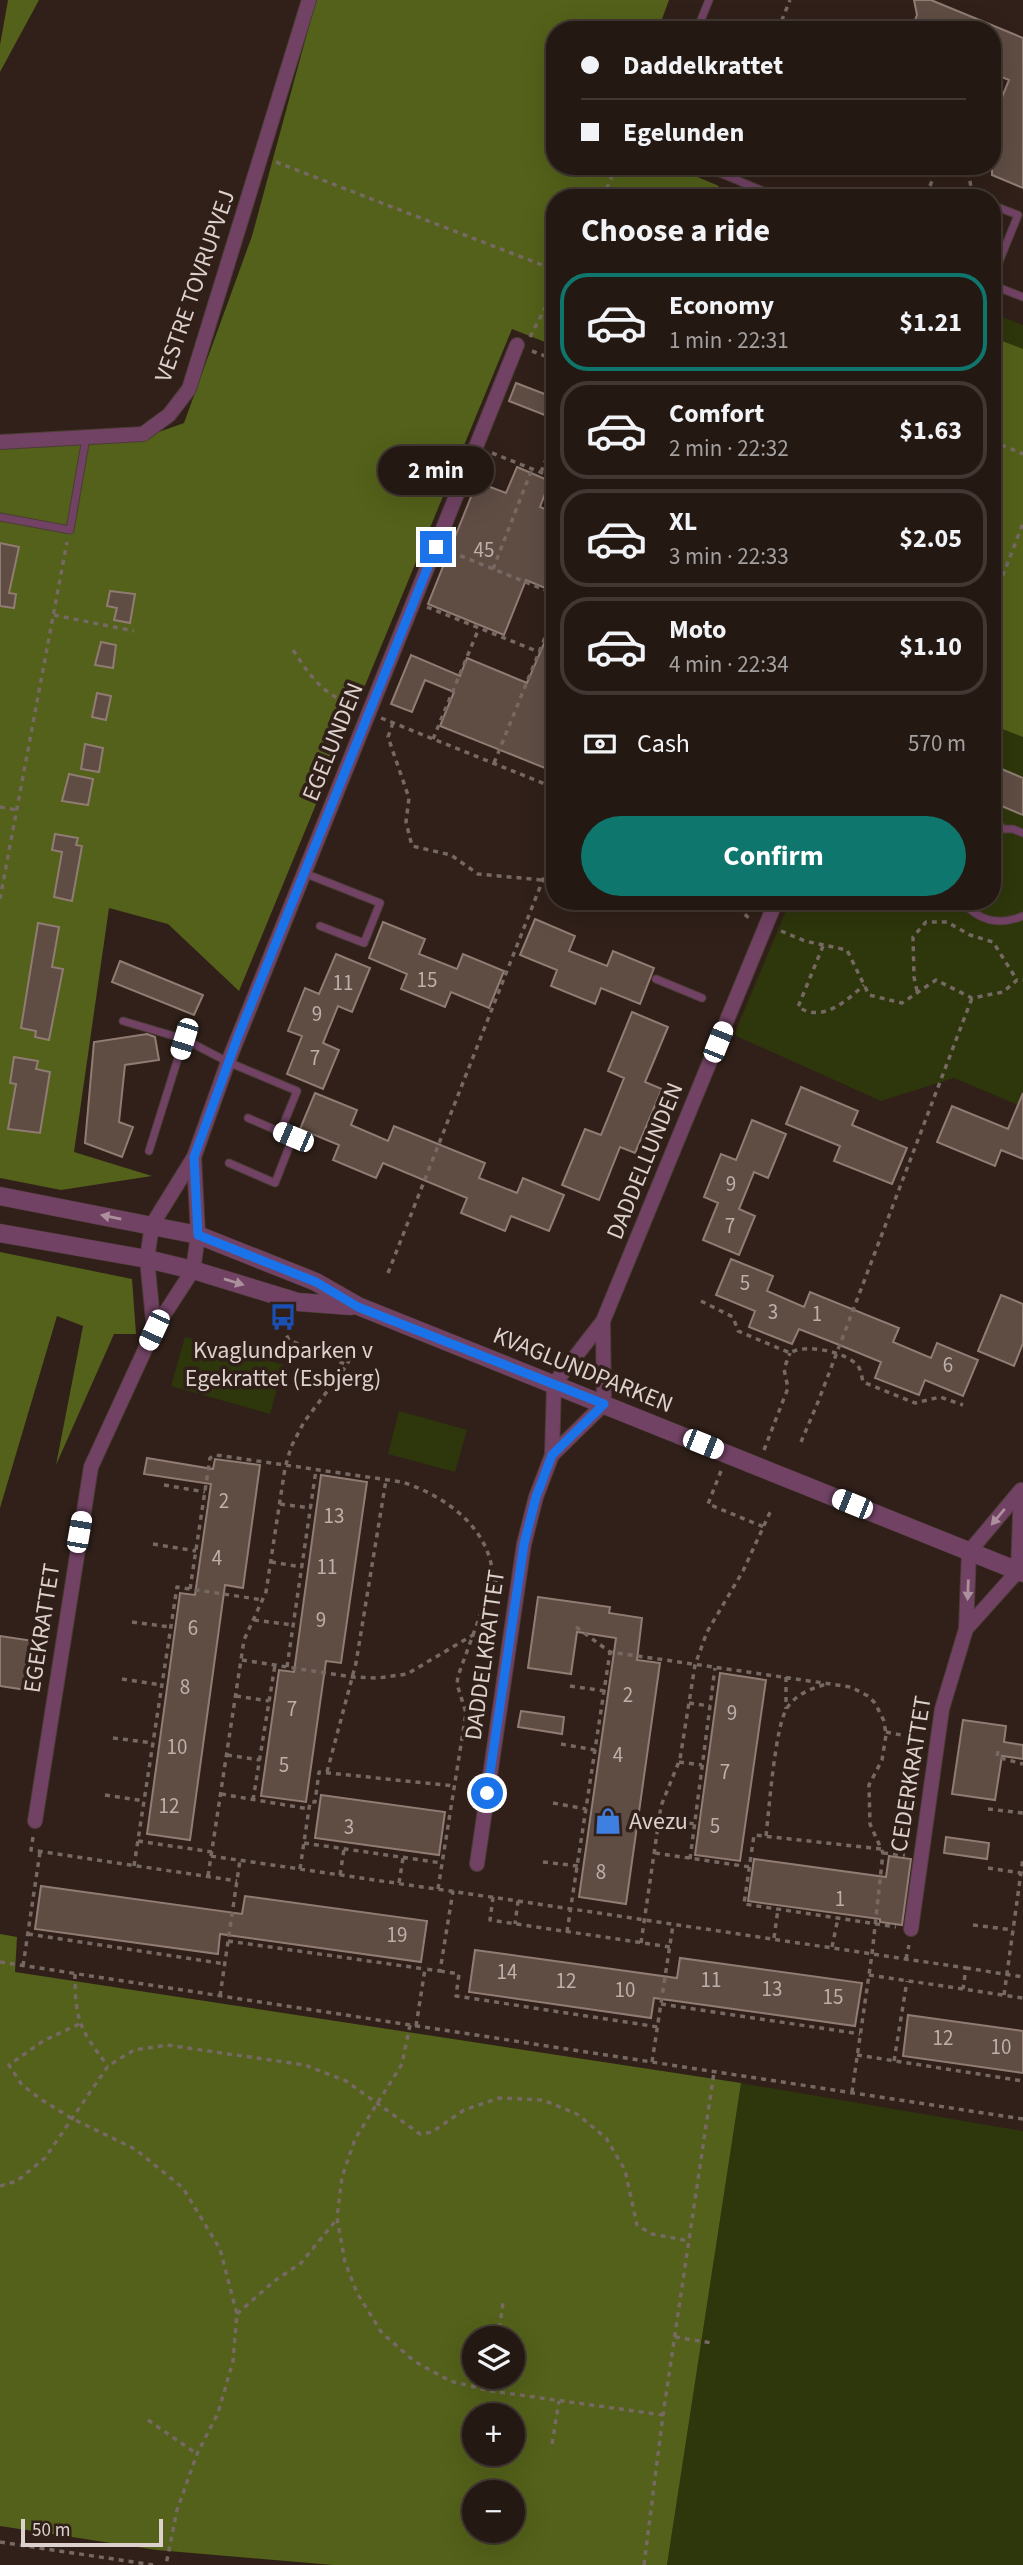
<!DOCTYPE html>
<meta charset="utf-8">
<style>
body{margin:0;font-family:"Source Sans 3",sans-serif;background:#302521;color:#f1f3f6;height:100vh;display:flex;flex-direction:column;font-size:26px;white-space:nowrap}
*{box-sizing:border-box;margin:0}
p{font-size:23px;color:#a3a0a0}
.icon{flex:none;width:38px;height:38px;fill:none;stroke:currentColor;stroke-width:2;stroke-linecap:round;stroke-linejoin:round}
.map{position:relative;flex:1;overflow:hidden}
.panel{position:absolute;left:546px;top:189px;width:455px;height:721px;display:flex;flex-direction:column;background:#241813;border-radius:28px;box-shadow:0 7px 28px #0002,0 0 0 2px #413733}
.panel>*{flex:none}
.hud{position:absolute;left:546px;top:21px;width:455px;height:154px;border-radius:28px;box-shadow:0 7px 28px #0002,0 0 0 2px #413733;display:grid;align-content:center;height:154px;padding:0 35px;background:#241813}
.controls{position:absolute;left:462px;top:2326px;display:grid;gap:14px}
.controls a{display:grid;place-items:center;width:63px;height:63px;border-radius:50%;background:#241813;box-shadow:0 7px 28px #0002,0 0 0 2px #413733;font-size:35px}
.scale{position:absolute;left:21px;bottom:18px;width:142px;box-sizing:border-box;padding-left:7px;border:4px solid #dcd1cc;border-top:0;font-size:19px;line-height:24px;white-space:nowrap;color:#dcd1cc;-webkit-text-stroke:5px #302019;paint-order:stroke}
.end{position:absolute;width:32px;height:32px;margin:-16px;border:9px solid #1a73e8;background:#fff;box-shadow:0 0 0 4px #fff}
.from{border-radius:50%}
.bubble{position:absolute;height:49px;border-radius:24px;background:#241813;box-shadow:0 7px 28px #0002,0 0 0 2px #413733;font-size:23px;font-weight:700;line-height:49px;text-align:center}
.car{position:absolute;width:21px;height:42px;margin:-21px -10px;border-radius:9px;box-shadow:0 0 5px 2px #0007;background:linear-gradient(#fff 24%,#345 0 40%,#fff 0 76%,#345 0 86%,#fff 0)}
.hud b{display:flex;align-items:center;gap:24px;height:66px;font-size:26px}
.hud b+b{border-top:2px solid #413733}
.hud i{width:18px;height:18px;background:#f1f3f6}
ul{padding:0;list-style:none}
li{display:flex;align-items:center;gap:21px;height:98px;margin:0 14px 10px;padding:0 21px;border:4px solid #413733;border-radius:28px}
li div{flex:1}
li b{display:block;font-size:26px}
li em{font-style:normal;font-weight:700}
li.active{border-color:#0f766e}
li>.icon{width:63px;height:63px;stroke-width:1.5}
h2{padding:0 35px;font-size:32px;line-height:84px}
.pay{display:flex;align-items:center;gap:18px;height:77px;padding:0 35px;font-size:26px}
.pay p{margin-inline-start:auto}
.button{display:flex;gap:14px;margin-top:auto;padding:14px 35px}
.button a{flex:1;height:80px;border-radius:42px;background:#0f766e;color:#fff;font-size:28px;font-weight:700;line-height:80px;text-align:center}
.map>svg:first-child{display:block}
.green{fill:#2e360b}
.forest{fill:#53611a;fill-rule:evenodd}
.building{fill:#5f4d44;stroke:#907c73;stroke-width:2}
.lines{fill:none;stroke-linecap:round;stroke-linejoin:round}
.service-casing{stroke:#4c3c36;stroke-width:9}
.minor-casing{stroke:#4c3c36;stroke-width:16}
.tertiary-casing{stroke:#4c3c36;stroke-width:19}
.path{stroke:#766862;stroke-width:3.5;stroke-dasharray:5 5;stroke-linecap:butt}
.service{stroke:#714264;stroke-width:7}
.minor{stroke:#714264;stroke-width:14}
.tertiary{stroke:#714264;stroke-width:18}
.oneway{fill:#ac919d}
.route{stroke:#1a73e8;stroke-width:9}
.labels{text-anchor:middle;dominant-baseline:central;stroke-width:7;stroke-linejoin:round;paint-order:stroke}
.number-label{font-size:21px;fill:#bdb0aa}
.street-label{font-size:24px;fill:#dcd1cc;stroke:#302019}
.poi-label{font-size:24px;fill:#dcd1cc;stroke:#302019}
</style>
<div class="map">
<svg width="1023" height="2565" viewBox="0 0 1023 2565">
<rect width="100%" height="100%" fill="#302019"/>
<!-- green -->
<path class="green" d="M992 313 1023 325V1107L954 1078 881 1101 734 1035 790 901H992Z
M185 1337 284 1365 270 1414 171 1386Z
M399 1411 467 1430 455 1472 388 1454Z
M741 2083 1023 2131V2565H667Z"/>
<!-- forest -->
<path class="forest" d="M8 0H39L0 72V45Z
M316 0H669L658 30H555V166H671L719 186 714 198H555V346L512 329 239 991 168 924 109 908 74 1152 152 1176 61 1190 0 1178V447L139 439 184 423 252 236Z
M992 337 1023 349V737L992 725 994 520Z
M0 1252 132 1279 136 1334H114L56 1465 83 1326 57 1316 0 1508Z
M0 1934 17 1937 15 1972 741 2083 667 2565H333L157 2550 0 2526ZM474 2338H513V2376H474ZM513 2415V2454H474V2415ZM513 2492V2530H474V2492Z"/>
<!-- building -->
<path class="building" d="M914 0H931L1023 38V188L992 175V122L1009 80 992 73V30H911L917 15Z
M516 383 555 398V419L509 401Z
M517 467 550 481 540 507 555 513V592L526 580 504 635 428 604 477 482 506 493Z
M0 543 19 547 9 593 16 594 14 608 0 606Z
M110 591 135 594 130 623 114 620 117 608 107 606Z
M555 618V772L440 726 454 692 425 680 412 712 391 704 411 655 460 676 467 658 527 683Z
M101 642 116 645 113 668 95 665Z
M97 693 111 696 106 720 92 717Z
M85 744 103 748 99 772 81 769Z
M992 765 1023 778V815L992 802Z
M69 774 93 779 88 805 62 801Z
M55 834 78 838 76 845 82 846 72 901 54 897 62 852 52 850Z
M535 919 575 936 569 951 607 966 613 951 654 968 640 1004 601 988 595 1004 551 986 557 970 520 955Z
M383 922 425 939 419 954 457 969 463 954 504 971 489 1008 451 992 445 1007 401 989 407 974 369 958Z
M38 923 59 927 52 967 63 969 49 1040 35 1037 36 1031 21 1028Z
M336 954 370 968 352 1012 338 1006 323 1043 339 1050 323 1089 287 1074 302 1036 288 1031 305 988 319 994Z
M120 961 203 995 194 1015 112 982Z
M632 1012 668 1027 645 1082 662 1089 635 1153 620 1147 599 1200 562 1185 585 1129 601 1135 624 1078 608 1071Z
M147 1034 155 1037 159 1060 125 1065 119 1122 133 1127 122 1157 85 1143 94 1042Z
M14 1057 38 1061 36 1069 50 1072 40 1133 8 1129 16 1084 10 1083Z
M801 1087 858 1111 852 1125 907 1148 892 1184 834 1161 840 1146 786 1124Z
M315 1093 357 1110 351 1125 388 1141 394 1126 485 1163 479 1178 517 1193 523 1178 564 1195 549 1231 511 1216 505 1231 461 1213 467 1198 383 1163 376 1178 333 1160 339 1145 300 1129Z
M1023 1093V1159L1001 1150 995 1166 937 1142 952 1106 1008 1129Z
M752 1120 786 1134 768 1178 754 1172 739 1209 755 1216 739 1255 703 1240 718 1203 704 1197 721 1154 736 1160Z
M731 1259 773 1276 767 1291 804 1307 810 1292 899 1328 893 1342 931 1358 937 1343 978 1360 963 1396 925 1380 919 1395 875 1378 881 1362 837 1344 799 1329 792 1344 749 1327 755 1311 716 1295Z
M1001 1295 1023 1304V1343L1014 1366 978 1351Z
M147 1458 213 1469 215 1459 260 1465 243 1588 225 1585 190 1840 147 1834 180 1593 195 1595 211 1484 144 1474Z
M321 1475 367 1482 341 1663 326 1661 306 1802 261 1796 279 1670 294 1672Z
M538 1597 610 1607 609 1613 642 1618 637 1660 660 1663 626 1904 579 1897 616 1638 577 1632 571 1674 528 1668Z
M0 1636 40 1642 33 1691 0 1686Z
M720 1673 766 1680 740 1861 695 1855Z
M521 1711 564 1717 562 1734 518 1727Z
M963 1720 1006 1726 1004 1742 1023 1745V1759L1002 1756 995 1800 952 1794Z
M321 1795 445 1812 439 1855 315 1838Z
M946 1837 989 1843 987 1859 944 1853Z
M889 1856 911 1859 902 1925 880 1922V1919L748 1901 754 1859 886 1877Z
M41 1886 242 1914 245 1896 427 1921 421 1962 220 1934 218 1954 35 1929Z
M475 1950 677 1978 680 1958 862 1983 855 2026 654 1998 651 2018 469 1992Z
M908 2015 1023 2031V2073L903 2056Z"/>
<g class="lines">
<defs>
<path id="service" d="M697 30 709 0
M703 166 780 198
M972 198H974
M992 205 1018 215 992 279
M992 285 1023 297
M0 517 70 530 86 438
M992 815 1002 828
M992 829H1013L1023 833
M304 873 380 903 364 943 320 926
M962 901C978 921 999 926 1023 916
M656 979 702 998
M123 1021 184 1039 228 1062 297 1091 284 1123 293 1137 275 1183 229 1163
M248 1118 292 1137
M149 1151 184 1039"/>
<path id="minor" d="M0 442 143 434 169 415 189 389 309 0
M194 1157 228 1062 517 345
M194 1157 198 1235 193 1270 154 1330 147 1259 152 1225Z
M603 1321 776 901
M603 1321 604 1404 552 1455 554 1384Z
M35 1821 91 1467 154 1330
M477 1864 524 1544 536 1497 552 1455
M911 1929 942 1709 966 1629 969 1552 1021 1490 1018 1571 966 1629"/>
<path id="tertiary" d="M0 1196 198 1235 316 1282 358 1306 1023 1573
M0 1233 147 1259 193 1270 298 1302 351 1306"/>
</defs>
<!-- service casing -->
<use href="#service" class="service-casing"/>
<!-- minor casing -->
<use href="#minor" class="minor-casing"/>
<!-- tertiary casing -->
<use href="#tertiary" class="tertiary-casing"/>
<!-- path -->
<path class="path" d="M778 30 790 0
M276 162 555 270
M946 166 969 176 971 187
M930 186 938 166
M603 198 616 166
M530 337 555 289
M532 351 555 360
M992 441 1023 454
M492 453 555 478
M541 472 555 437
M451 552 555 594
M493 569 532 469
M992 604 1023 523
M427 607 539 652
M54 615 134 631
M293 650C313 680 321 692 355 707
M381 718 555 788
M393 723 388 737 409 798 406 822 412 846 451 855 478 874 542 880 555 887
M433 739 479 628
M494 763 555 613
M0 807 17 810
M0 899 67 542
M580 901H585
M730 901 751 920
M781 931 805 941 847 950 869 995 902 1003 936 980 972 998 1003 992 1017 980H1023
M823 946 798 1007C823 1023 846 1001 864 985
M917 991 914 977 913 937 926 922H947L970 935 993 942 1017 980
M388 1273 555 849
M701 1301 733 1317 738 1331 790 1353C805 1343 847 1352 858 1366 861 1370 862 1378 863 1382L915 1403 940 1397 963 1405
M293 1317 286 1334 289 1340 347 1365
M801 1442 818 1402 972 998
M764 1450 788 1388 784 1369 790 1353
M721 1471 708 1504 764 1527
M164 1485 205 1492
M280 1504 311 1508
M153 1544 196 1551
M271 1562 302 1567
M190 1589 210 1458 216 1455 402 1482C446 1496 492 1529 493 1580L504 1581
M254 1620 293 1625
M132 1622 170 1627
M576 1627 610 1652 851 1687 868 1696 875 1703 884 1721 886 1735 882 1760 869 1785 870 1824 883 1853 872 1954 852 2092
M242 1660 352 1677 378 1678 407 1674 473 1635 495 1631
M287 1667 316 1470
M786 1677V1709
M122 1679 162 1685
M570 1686 605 1691
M236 1696 269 1701
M689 1703 710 1706
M886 1732 922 1739
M113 1738 153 1743
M561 1744 595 1750
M998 1751 997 1757 1023 1764
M227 1755 260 1760
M679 1762 702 1765
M327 1772 356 1663 386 1480
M221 1794 309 1809
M105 1795 144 1801
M253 1800 275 1665
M553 1803 586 1809
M988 1809 1023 1813
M659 1819 695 1824
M766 1836C769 1811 775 1726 787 1708 796 1694 812 1688 827 1684
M33 1837 31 1850 237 1881
M138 1841 212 1852
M304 1843 442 1863
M881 1849 754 1835 744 1904 896 1927
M655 1853 750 1867
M883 1853 905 1855
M211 1856 518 1901 515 1924
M690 1859 715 1668
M543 1862 578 1866
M134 1866 177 1587 263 1600
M988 1868 1021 1873
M300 1869 310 1802H315L319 1772 454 1786
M340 1875 344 1849
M208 1876 244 1640 266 1592 285 1468 291 1447 304 1422 347 1365 352 1353
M399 1883 403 1858
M438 1889 466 1713 457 1684 458 1676 493 1580
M493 1897 490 1920 670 1947
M518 1901 966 1968 963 1989
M973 1925 1013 1930
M567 1932 610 1652
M28 1934 225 1964
M774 1938 778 1909
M228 1941 425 1969
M641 1943 661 1806 680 1759 695 1665 707 1632 743 1571 772 1508
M832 1947 838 1918
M906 1959 909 1945
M0 1962 1023 2119
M23 1966 40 1852
M966 1968 1023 1977
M440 1971 459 1974 456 1996 658 2027
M75 1974C75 2021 80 2030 108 2066
M869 1975 1023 1998
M1004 1995 1023 1858
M220 1996 240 1860
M661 2004 860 2034
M79 2024 43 2041 9 2065 22 2085 42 2100 71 2118 135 2149 183 2188 220 2249 237 2314 233 2361 218 2413 197 2454 177 2510 166 2565
M410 2025 402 2064 355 2139 342 2177 337 2218 345 2262 357 2293 382 2333 414 2361 450 2381 491 2391 663 2415
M416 2026 425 1969 440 1971 453 1891
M857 2055 1023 2081
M894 2061 907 1981
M652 2062 673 1925
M0 2186 17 2181 45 2158 108 2066 134 2050 167 2045 305 2065 346 2081 420 2134 432 2132 464 2110 499 2098 543 2100 577 2114 606 2138 625 2170 637 2225 652 2234 690 2241
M237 2314 273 2282 301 2263 337 2219
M675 2337 712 2343
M498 2338 503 2303
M491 2391 493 2376
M148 2420 197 2454
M552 2444 559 2401
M0 2542 153 2565
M644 2565 663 2415 714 2072"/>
<!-- service -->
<use href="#service" class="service"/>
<!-- minor -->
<use href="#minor" class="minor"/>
<!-- tertiary -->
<use href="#tertiary" class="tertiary"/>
</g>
<!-- one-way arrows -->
<defs><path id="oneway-solid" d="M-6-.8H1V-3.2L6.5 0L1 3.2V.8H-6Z" transform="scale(1.75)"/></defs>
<g class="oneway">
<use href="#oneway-solid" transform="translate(111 1217) rotate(-169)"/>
<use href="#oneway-solid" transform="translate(234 1282) rotate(17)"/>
<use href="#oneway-solid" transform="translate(998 1517) rotate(130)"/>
<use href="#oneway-solid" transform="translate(968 1590) rotate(92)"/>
</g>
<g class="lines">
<!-- route -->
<path class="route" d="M436 547 237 1039 194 1157 198 1235 316 1282 358 1307 604 1404 552 1455 536 1497 524 1544 487 1793"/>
</g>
<!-- icons -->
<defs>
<symbol id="bus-bare" viewBox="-9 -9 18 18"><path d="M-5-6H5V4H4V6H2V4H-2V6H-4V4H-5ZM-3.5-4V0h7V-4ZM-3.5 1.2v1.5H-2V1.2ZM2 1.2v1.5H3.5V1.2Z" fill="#1a4fb4" stroke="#302019" stroke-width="2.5" paint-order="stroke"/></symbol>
<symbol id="shop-bare" viewBox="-9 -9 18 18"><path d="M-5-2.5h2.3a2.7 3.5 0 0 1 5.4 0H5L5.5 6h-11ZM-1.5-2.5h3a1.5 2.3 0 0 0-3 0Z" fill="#3f7fe0" stroke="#302019" stroke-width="2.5" paint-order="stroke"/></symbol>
</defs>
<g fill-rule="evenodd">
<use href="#bus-bare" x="264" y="1298" width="38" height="38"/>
<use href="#shop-bare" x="589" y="1802" width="38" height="38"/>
</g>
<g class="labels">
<!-- number labels -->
<g class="number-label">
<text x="484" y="550">45</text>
<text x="427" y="980">15</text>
<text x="343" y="983">11</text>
<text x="317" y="1014">9</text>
<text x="315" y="1058">7</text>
<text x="731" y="1184">9</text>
<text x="730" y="1226">7</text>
<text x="745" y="1283">5</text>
<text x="773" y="1312">3</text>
<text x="817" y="1314">1</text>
<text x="948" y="1365">6</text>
<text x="224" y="1501">2</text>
<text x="334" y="1516">13</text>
<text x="217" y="1558">4</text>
<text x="327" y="1567">11</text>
<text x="321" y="1620">9</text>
<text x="193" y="1628">6</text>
<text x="185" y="1687">8</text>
<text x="628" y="1695">2</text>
<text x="292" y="1709">7</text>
<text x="732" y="1713">9</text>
<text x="177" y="1747">10</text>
<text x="618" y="1755">4</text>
<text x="284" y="1765">5</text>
<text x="725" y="1772">7</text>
<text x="169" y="1806">12</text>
<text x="715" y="1826">5</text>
<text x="349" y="1827">3</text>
<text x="601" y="1872">8</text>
<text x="840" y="1899">1</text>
<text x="397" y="1935">19</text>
<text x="507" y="1972">14</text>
<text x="711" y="1980">11</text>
<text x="566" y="1981">12</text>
<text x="772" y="1989">13</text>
<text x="625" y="1990">10</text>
<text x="833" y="1997">15</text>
<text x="943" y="2038">12</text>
<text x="1001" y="2047">10</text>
</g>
<!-- street labels -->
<g class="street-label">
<text transform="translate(195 286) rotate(-71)">VESTRE TOVRUPVEJ</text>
<text transform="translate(333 742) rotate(-68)">EGELUNDEN</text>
<text transform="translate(645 1161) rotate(-68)">DADDELLUNDEN</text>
<text transform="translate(583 1370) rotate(22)">KVAGLUNDPARKEN</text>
<text transform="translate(42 1628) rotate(-81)">EGEKRATTET</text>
<text transform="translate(485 1655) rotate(-82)">DADDELKRATTET</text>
<text transform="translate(911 1774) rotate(-81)">CEDERKRATTET</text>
</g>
<!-- poi labels -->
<g class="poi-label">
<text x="283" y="1350">Kvaglundparken v<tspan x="283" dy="28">Egekrattet (Esbjerg)</tspan></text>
<text x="629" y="1821" text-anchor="start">Avezu</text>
</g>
</g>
</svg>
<div class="controls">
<a><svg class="icon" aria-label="layers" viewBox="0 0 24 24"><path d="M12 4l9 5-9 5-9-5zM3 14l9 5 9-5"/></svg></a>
<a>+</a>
<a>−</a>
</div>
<div class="scale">50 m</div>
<i class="end from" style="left:487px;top:1793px"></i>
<i class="end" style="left:436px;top:547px"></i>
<div class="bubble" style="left:378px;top:446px;width:116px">2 min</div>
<i class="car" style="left:184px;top:1039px;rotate:197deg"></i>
<i class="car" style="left:718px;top:1042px;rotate:22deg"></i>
<i class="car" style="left:293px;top:1137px;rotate:293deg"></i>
<i class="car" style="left:154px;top:1330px;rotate:205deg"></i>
<i class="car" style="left:703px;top:1444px;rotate:112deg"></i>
<i class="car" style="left:852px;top:1504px;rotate:292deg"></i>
<i class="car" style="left:79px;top:1532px;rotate:10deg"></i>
<div class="hud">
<b><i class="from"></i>Daddelkrattet</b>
<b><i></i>Egelunden</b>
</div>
<section class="panel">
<h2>Choose a ride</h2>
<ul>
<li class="active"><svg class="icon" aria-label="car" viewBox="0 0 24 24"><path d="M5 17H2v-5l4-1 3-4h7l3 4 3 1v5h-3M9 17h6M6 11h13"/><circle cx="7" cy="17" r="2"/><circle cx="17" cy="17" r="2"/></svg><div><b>Economy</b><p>1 min · 22:31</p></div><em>$1.21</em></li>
<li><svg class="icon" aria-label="car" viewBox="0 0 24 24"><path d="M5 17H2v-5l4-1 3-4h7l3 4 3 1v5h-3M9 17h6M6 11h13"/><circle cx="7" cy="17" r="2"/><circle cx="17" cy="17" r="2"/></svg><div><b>Comfort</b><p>2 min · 22:32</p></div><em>$1.63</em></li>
<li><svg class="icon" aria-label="car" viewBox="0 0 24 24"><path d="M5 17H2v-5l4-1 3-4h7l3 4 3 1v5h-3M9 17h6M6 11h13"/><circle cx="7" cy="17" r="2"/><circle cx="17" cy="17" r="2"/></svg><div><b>XL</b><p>3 min · 22:33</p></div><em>$2.05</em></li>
<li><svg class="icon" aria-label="car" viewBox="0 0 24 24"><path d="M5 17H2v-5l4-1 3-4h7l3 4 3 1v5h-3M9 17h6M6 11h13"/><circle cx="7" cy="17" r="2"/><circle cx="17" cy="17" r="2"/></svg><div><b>Moto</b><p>4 min · 22:34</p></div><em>$1.10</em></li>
</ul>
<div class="pay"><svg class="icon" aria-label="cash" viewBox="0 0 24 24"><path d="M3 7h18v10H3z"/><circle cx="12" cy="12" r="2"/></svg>Cash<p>570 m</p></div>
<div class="button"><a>Confirm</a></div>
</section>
</div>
